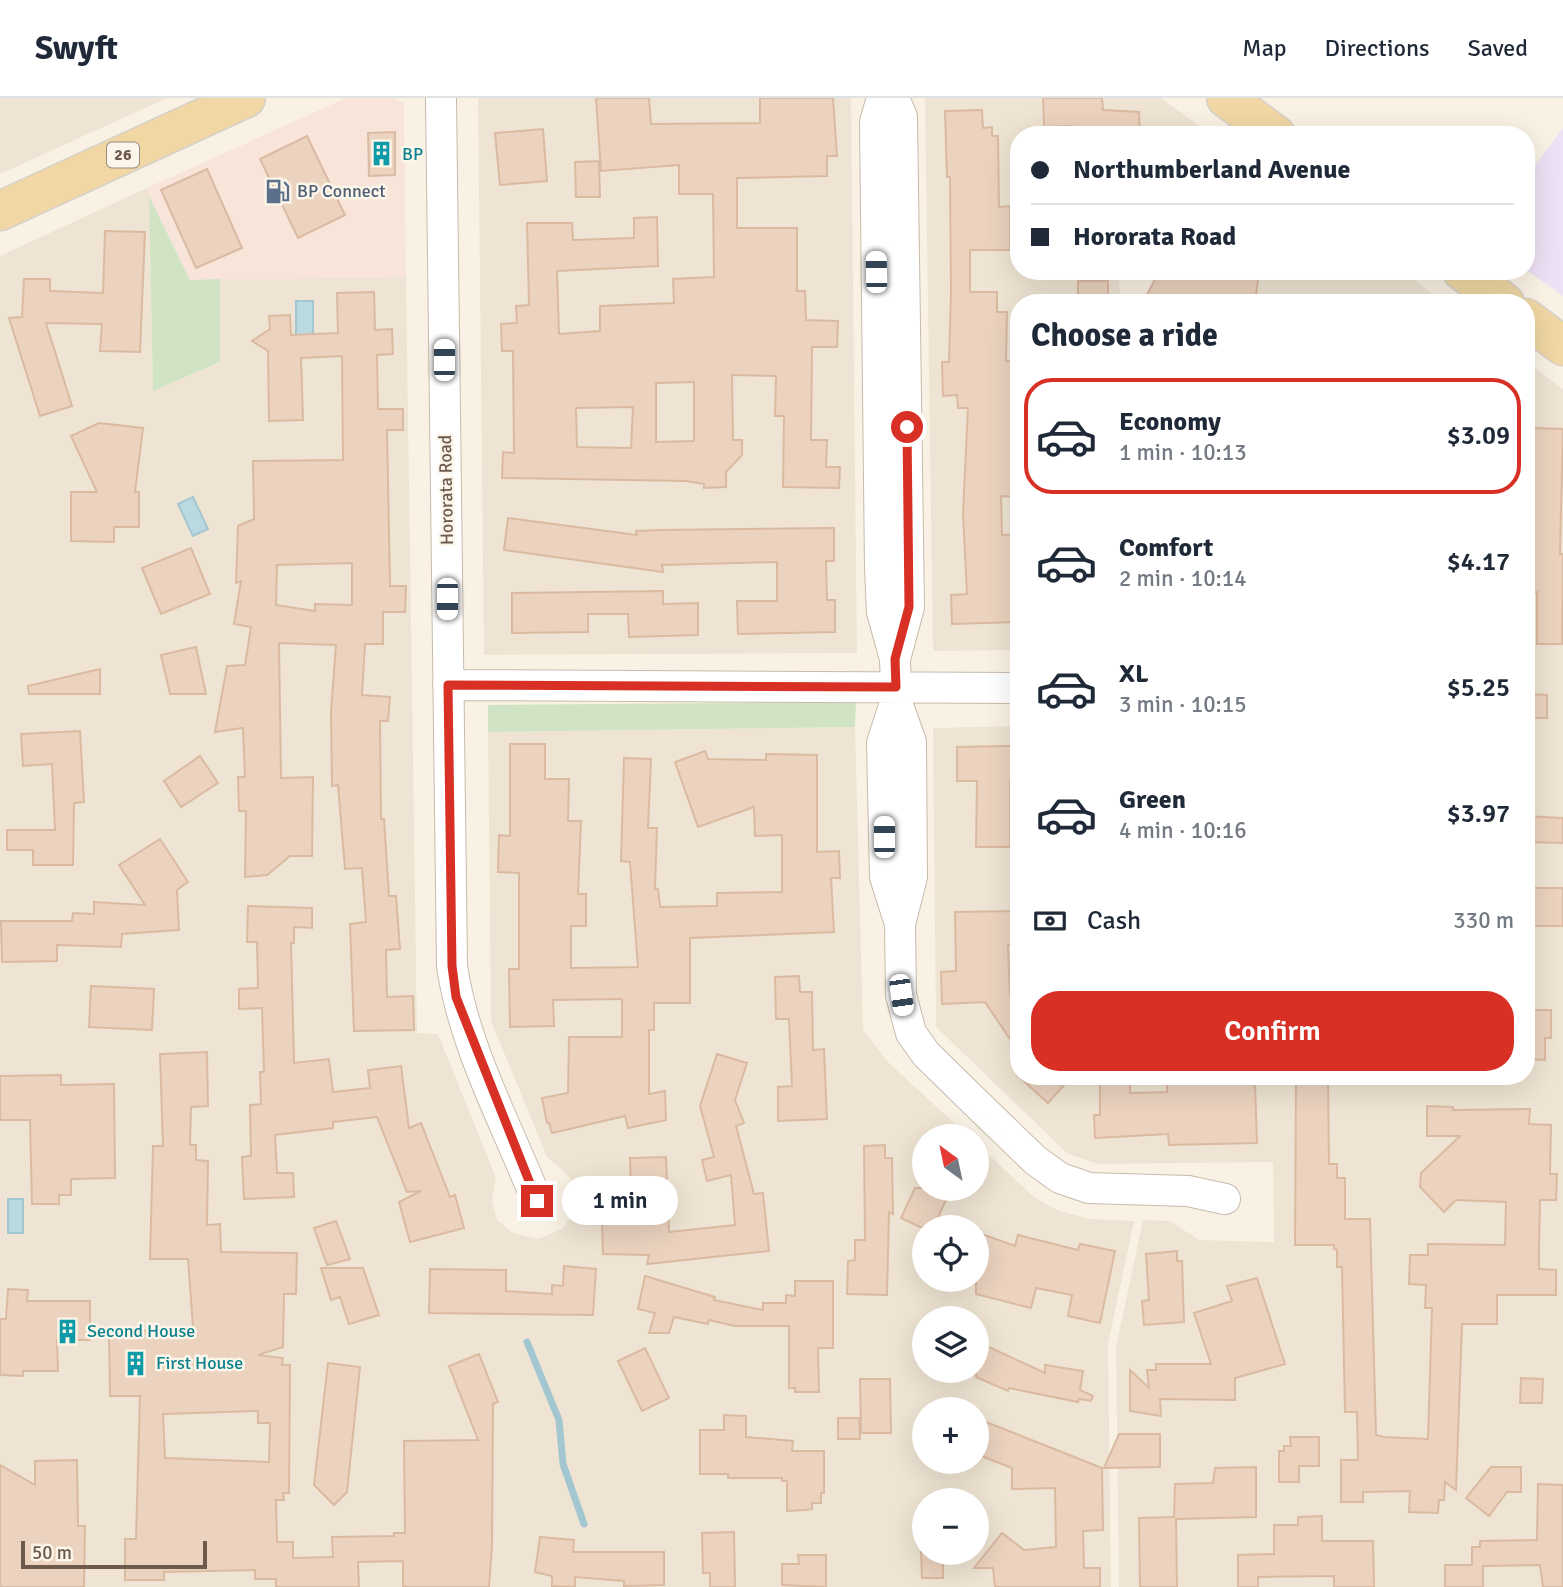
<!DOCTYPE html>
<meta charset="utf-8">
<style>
body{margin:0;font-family:Signika,sans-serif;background:#f2f2f3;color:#1f2937;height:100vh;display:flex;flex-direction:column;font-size:26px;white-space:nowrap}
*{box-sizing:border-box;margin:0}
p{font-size:23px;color:#747a83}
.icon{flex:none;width:38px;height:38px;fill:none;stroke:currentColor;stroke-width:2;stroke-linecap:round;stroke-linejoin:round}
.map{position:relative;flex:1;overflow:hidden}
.details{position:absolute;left:1010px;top:196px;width:525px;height:791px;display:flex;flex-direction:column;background:#fff;border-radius:28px;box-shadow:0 7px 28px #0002}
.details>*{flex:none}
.guide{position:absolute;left:1010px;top:28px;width:525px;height:154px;border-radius:28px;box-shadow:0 7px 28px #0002;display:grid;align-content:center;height:154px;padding:0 21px;background:#fff}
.needle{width:46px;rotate:327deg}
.tools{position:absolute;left:912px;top:1026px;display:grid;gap:14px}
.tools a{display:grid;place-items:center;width:77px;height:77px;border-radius:50%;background:#fff;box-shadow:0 7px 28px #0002;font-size:35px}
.scale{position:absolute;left:21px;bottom:18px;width:186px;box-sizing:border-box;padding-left:7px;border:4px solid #6e5a4d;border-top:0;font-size:19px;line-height:24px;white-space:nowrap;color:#6e5a4d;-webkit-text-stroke:5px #fcf6ea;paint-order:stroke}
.end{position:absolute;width:32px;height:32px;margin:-16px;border:9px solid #d93025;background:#fff;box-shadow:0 0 0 4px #fff}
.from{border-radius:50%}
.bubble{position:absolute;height:49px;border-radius:24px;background:#fff;box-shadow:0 7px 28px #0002;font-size:23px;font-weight:600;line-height:49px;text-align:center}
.car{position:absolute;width:21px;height:42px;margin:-21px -10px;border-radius:9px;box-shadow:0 0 5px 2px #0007;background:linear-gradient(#fff 24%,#345 0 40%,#fff 0 76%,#345 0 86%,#fff 0)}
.guide b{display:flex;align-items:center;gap:24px;height:66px;font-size:26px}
.guide b+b{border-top:2px solid #e0e1e3}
.guide i{width:18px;height:18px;background:#1f2937}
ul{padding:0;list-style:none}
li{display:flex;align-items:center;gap:21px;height:116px;margin:0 14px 10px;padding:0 7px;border:4px solid transparent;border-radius:28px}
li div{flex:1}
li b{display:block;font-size:26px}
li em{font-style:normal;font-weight:600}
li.on{border-color:#d93025}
li>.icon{width:63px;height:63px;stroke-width:1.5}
h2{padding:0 21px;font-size:32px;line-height:84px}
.pay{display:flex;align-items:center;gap:18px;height:77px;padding:0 21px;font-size:26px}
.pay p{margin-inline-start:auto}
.cta{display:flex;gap:14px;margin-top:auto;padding:14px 21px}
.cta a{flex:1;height:80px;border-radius:28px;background:#d93025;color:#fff;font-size:28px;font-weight:600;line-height:80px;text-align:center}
header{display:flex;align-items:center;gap:42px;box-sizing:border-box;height:98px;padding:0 35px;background:#fff;border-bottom:2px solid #e0e1e3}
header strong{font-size:33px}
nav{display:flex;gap:38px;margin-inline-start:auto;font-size:24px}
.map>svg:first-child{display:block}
.residential{fill:#efe4d3;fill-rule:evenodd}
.commercial{fill:#f8e4d9}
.education{fill:#efe1f5}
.green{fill:#d0e4c5}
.water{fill:#bbd9e0;stroke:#a3c7d0;stroke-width:2}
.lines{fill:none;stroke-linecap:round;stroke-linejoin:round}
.stream{stroke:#a3c7d0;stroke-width:7}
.building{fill:#ebd3bf;stroke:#dbbaa2;stroke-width:2;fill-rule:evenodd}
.minor-casing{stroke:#c8baac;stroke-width:32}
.primary-casing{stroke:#d6d1cd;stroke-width:41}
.minor{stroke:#fff;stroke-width:30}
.primary{stroke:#f0d7a4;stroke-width:38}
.route{stroke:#d93025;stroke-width:9}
.labels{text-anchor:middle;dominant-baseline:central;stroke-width:5;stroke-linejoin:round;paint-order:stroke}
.shield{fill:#fcf6ea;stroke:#99897c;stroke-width:2}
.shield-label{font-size:16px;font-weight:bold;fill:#6e5a4d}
.culture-label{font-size:18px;fill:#0d838f;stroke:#fcf6ea;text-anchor:start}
.service-label{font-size:18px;fill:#4e5e75;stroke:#fcf6ea;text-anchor:start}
.street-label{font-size:18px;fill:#6e5a4d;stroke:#fcf6ea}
</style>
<header>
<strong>Swyft</strong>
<nav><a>Map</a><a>Directions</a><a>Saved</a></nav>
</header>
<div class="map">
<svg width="1563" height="1489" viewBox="0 0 1563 1489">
<rect width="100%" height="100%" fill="#f9f2e4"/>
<!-- residential -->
<path class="residential" d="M0 0H167L0 76Z
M478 0H851L857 555 484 557Z
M925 0H1161L1208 34 1207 37H1018V173H1119L1120 205H1018V552L933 553Z
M149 89 153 293 220 264V181L406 179 417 935 438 936 496 1080 492 1102 497 1122 513 1135 538 1141 562 1131 578 1110 569 1078 547 1059 491 923 488 634 855 629 863 932 889 965 968 1038H924V1090H976L977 1046 1034 1099 1057 1112 1090 1121 1134 1123 1108 1246 1111 1489H0V158ZM924 1129H976V1181H924ZM924 1220H976V1272H924ZM924 1311H976V1363H924ZM924 1402H976V1454H924Z
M1219 173H1402L1445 205H1203Z
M1526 264 1563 291V1489H1119L1116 1249 1143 1122 1170 1123 1199 1142 1274 1144 1273 1064 1098 1066 1068 1056 936 929 933 630 1018 628V978H1526Z"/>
<!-- commercial -->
<path class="commercial" d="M346 0H393L404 5 406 179 190 182 149 98V89Z"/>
<!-- education -->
<path class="education" d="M1563 30V198L1526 172V79Z"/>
<!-- green -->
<path class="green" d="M149 98 190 182 220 181V264L153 293Z
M856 604 855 629 488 634V607Z"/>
<!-- water -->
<path class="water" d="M296 203H313V234L307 240H296Z
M193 399 208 431 193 438 178 406Z
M8 1101H23V1135H8Z"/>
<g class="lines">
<!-- stream -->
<path class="stream" d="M527 1244 559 1322 563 1366 584 1426"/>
</g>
<!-- building -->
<path class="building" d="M596 0H649L651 26 760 25V0H833L837 58H827V78L737 80V130H797V193H805L806 222 838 223 837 249H812L811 342H827L826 369H840L839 390 783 389 784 318H775L776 278 732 277 733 342H742V357L726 374V389L704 390V386L686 383 502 380 503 354 514 355 513 253H502L501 226 517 225 516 208 529 207 527 125H572L573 142 634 140V120L657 119 658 168 557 173 559 236 600 233V208L674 205 673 181 714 179 713 96H679V67L601 73ZM694 284V343L656 344V285ZM633 309 631 350 577 349 576 310Z
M1043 0H1102L1103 12 1139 14 1140 37H1073L1072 28 1044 29Z
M982 12 983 30 992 29V38H998L999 109 1010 108V152H970V194H997V214H1007L1006 263H1018V399L1001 398 1002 437 1018 436V524L952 526 951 497 967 496 963 415 968 310H958L957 297 943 298 942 264H949L951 194 950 79H947L945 13Z
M543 31 547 83 500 87 495 35Z
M395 34V77L369 78 368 35Z
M307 38 345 117 298 140 260 61Z
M599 63 600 99H576L575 64Z
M207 71 242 150 196 170 161 92Z
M105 133 145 134 140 254 100 253 102 226 46 225 72 308 40 318 9 220 22 219 24 181H50V193L103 195Z
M1159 173H1259L1255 205H1143Z
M1078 183H1108V205H1078Z
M374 194 375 232 392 231 393 256 377 257 378 311H403V332H387L390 488H406L405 514H383V546H365L362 597 390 599 388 623H380L381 721H384L389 798H396L400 851 386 852 387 899 413 898 414 932 354 933 350 826 366 824 362 770 345 771 338 687 332 688 331 613 336 547 279 545 281 680 313 679 312 758H290L267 777 245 779 246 713H239L238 679H245L243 630 215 634 227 568 245 567 251 529 234 526 241 483 236 485 238 428 254 421 253 363 343 362 342 258 301 260 303 322 269 323 268 253 252 243 270 231 269 218 290 217 291 237 338 235 337 195ZM352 465V507L315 506V513L276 507 277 467Z
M99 325 143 330 135 394H139V429H114V444L71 443V394H97L71 338Z
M1534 330 1563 331 1560 456H1563L1562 546H1537V494H1526V361H1533Z
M508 420 637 437 636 433 661 432 834 430V463H826L827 502H835V534L738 536 737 503H777V464L662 467 663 474 504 452Z
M191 450 210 496 161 516 142 470Z
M663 493V506L698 505V537L629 539 628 516H588V534L512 535V495Z
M196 549 206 596H170L161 557Z
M100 571V596H29L28 588Z
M1526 596 1547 597V620H1526Z
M80 633 84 704 74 705 73 767H33V752H7V732H55L52 666 23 668 21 636Z
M510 646H545V681H569L568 723H581L578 796H586V828H571V870L638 869 630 764 621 763 624 660 651 661 648 730H657L655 791H658L660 809 717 808V795L782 794V737L755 738 754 709 698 729 675 664 705 653 708 661 766 662V656L817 657V754L839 753 840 780H831L834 834 690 840V905H654V932H649V996L665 993 666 1022 628 1030 625 1018 552 1035 549 1025H547L542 1000 568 995 569 939H622V901L553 902 554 928 510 929 509 871H519V775L498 774 499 737 510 738Z
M1007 648H1018V682L1010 683V749H976L977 683H957V649Z
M200 658 218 685 181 709 164 683Z
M1526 718 1563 720V745L1526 744Z
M160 741 188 784 177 792 179 832 122 836 121 849 57 847V863L2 864 1 823H72L73 815 94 816V804L145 807 119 767Z
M1526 790H1563V828H1526Z
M248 808 312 810V830L294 829V845H291L294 965 329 961 333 994 370 990 368 972 401 968 409 1030 421 1025 450 1099 455 1097 464 1130 410 1144 399 1104 421 1093 407 1094 377 1019 333 1024V1030L275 1037 277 1075H293L294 1099 244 1101 242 1059 251 1058 250 1007 261 1006 260 974H264L262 910 239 911V891L258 890 257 844H247Z
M1018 813V847H1008L1010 896 1018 909V953L985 904 942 906 941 874 956 873 955 814Z
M799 878 800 894H812L813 952 824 951 827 1021 778 1023V989L792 988 789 921H776L775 879Z
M91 888 154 891 152 932 89 929Z
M1526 912H1551V940H1545V962L1526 961Z
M207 954 208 1008 191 1009 190 1047H196V1062L208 1063 207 1127 220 1126 221 1154 297 1155 296 1196H284L283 1249 258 1257 283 1260 282 1267H290L289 1395H283L284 1402H276L277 1444H293V1460L333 1459 332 1439 394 1438V1435H405L404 1343 478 1342 449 1268 479 1256 498 1304 493 1306 492 1447 489 1489H403V1463L358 1464 359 1489H276V1481H255V1472L164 1474V1482H125V1441H136L140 1298H110L109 1233 190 1232 193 1229 188 1161H150L153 1048H163L160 956ZM258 1313V1325H270L269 1364 165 1360 163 1316Z
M717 956 747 965 735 1002 744 1025 736 1028 754 1096 763 1095 769 1153 647 1166 649 1157 603 1156 601 1094H631L630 1060 666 1059 669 1134 735 1127 731 1077 707 1083 702 1062 714 1059 700 1008Z
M61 977V987L114 986 115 1080 71 1081V1097H59V1106H32L30 1022H0V978Z
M1018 978H1072L1048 1005Z
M1100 978H1130V995L1167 994V986L1255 985 1257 1045 1169 1047 1168 1036 1095 1040 1094 1017H1100Z
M1303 978H1323V982H1328L1329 1066H1337V1080H1345V1121H1370L1376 1337 1384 1339 1428 1341 1432 1210H1425L1426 1187 1409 1186 1410 1157H1428V1146L1505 1147 1506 1104 1456 1102 1444 1114 1420 1089 1421 1075 1460 1038H1427V1008L1453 1009V1012L1530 1011 1529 1026 1551 1027 1550 1076H1557L1556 1102H1540L1539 1148V1171L1556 1172V1197H1497V1226H1462L1456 1392 1445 1384 1444 1402H1439L1438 1415 1409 1414 1410 1393 1363 1394V1404H1341V1362H1358L1357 1314H1345L1342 1169H1337V1152L1334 1151V1147H1295L1296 982H1303Z
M885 1047V1060H892L893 1116 889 1114 887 1197 847 1196 848 1163 855 1162V1142H865L864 1048Z
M915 1090H951L934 1129H920L901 1120Z
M336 1123 350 1161 327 1167 314 1130Z
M976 1134 1015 1148 1018 1137 1078 1152 1080 1146 1115 1153 1100 1225 1068 1218 1072 1197 1036 1190 1031 1210 976 1196Z
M1177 1153V1163H1182L1184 1224 1144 1227 1142 1203 1149 1202 1146 1156Z
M564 1168 596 1171 593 1217 429 1215 430 1171 506 1172V1193L552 1196V1187L563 1188Z
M321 1170H363L379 1217 349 1226 340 1199 331 1202Z
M645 1178 715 1199 714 1202 763 1212V1205H786V1197L795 1198V1183H833V1250H818L819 1294H795V1290H789V1228H735L709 1222 708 1226 674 1219 669 1235H649L655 1215 638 1211Z
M1257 1180 1285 1266 1235 1280V1302L1160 1301 1161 1318 1130 1313V1272L1149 1290 1147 1272H1156V1266H1211L1194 1215 1232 1203 1227 1188Z
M8 1191 28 1192 27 1203H90V1242H57L58 1273H23V1278L0 1277V1221H6Z
M976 1243 1045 1275V1267L1083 1273 1080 1292 1093 1298 1091 1303 1079 1301 1078 1304 1009 1290 1008 1293 976 1279Z
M645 1250 669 1300 642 1313 618 1263Z
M328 1265 360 1269 347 1394 334 1407 314 1387Z
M1521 1280 1543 1281 1542 1305H1520Z
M860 1281H890L891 1335H861Z
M724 1317 746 1318V1339L793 1343 792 1353H824V1395H821V1405H812V1411L806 1412 787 1413V1383H782V1380H728V1376H700V1332H724Z
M838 1320H859L860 1341H838Z
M976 1320 1102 1370 1103 1432 1083 1433 1084 1470H1100V1489H995L993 1470H974L1002 1435 1024 1452 1056 1449 1055 1390 1012 1391V1370L976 1356Z
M1119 1336H1160V1369L1104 1370Z
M1290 1339H1319V1368H1299V1384H1279V1353H1284V1348H1291Z
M77 1362 78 1428H85L84 1489H0V1367L35 1387V1363Z
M1256 1369V1419L1176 1421 1177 1489H1140L1139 1420 1174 1419 1175 1386 1213 1385 1215 1370Z
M1491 1369H1521V1394H1507L1489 1418 1466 1400Z
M1538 1386 1563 1387V1489H1543L1540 1467 1483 1468V1489H1445V1467H1472V1449H1480V1443L1537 1442Z
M1322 1418V1443H1373L1374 1489H1334V1478L1258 1479V1489H1238V1457L1274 1456V1427H1298V1419Z
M734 1434 735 1489H710V1475H703L702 1435Z
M540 1439 574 1442 573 1454H664V1487L624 1488V1483L575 1479V1489L552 1488V1478L535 1474Z
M921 1454H943V1480H922Z
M798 1457H826V1489L782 1487V1466H799Z"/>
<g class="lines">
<defs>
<path id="minor" d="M441 0 452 868C464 950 507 1027 537 1103
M882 0 875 24 880 470 882 514 895 561 896 589V602L882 645 885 779 900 826 901 897 911 935 926 956 976 1005 1035 1062 1060 1080 1089 1090 1188 1093 1225 1101
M894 0 902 19 909 509 895 561
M448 587 1018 590
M896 602 911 644 912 779 900 826"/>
<path id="primary" d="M1226 0 1276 37
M0 113 246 0
M1462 173 1505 205
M1526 220 1563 248"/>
</defs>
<!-- minor casing -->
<use href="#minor" class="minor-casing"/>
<!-- primary casing -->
<use href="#primary" class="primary-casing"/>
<!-- minor -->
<use href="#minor" class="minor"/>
<!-- primary -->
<use href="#primary" class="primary"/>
</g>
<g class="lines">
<!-- route -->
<path class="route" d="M537 1103 456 899 452 868 448 587 896 589 895 561 909 509 907 329"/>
</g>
<!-- icons -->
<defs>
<symbol id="building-bare" viewBox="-9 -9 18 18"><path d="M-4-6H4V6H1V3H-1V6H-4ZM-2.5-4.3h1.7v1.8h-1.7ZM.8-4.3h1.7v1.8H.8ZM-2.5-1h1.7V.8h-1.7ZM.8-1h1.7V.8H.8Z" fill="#0f9aa8" stroke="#fcf6ea" stroke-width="2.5" paint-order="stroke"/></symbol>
<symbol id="fuel-bare" viewBox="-9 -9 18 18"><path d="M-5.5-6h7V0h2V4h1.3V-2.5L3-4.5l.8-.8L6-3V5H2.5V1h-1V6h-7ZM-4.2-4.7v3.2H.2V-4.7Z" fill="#5c6f8a" stroke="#fcf6ea" stroke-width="2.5" paint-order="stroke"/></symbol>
</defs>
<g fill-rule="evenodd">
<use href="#building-bare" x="364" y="38" width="35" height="35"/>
<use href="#fuel-bare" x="260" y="76" width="35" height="35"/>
<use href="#building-bare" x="50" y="1216" width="35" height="35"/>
<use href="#building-bare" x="118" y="1248" width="35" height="35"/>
</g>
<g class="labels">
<!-- shield labels -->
<rect class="shield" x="107" y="44.5" width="32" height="25" rx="5"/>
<g class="shield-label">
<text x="123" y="57">26</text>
</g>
<!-- culture labels -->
<g class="culture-label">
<text x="402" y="56">BP</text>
<text x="87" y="1233">Second House</text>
<text x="156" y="1265">First House</text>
</g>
<!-- service labels -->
<g class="service-label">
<text x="297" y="93">BP Connect</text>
</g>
<!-- street labels -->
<g class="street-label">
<text transform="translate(446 392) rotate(-91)">Hororata Road</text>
</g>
</g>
</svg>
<div class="tools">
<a><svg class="needle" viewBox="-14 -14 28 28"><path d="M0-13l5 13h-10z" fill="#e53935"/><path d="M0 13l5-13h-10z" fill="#747a83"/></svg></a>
<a><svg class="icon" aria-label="locate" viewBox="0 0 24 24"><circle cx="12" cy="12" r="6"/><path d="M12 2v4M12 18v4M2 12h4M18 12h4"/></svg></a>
<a><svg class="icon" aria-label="layers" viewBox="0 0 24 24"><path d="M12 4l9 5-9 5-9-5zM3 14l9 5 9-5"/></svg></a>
<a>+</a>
<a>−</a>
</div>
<div class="scale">50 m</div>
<i class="end from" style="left:907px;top:329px"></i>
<i class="end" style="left:537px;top:1103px"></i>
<div class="bubble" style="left:562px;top:1078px;width:116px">1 min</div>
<i class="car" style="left:876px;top:174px;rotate:359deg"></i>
<i class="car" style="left:444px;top:262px;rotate:0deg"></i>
<i class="car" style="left:447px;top:501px;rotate:180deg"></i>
<i class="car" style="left:884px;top:739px;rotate:0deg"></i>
<i class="car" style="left:901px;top:897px;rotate:172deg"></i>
<div class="guide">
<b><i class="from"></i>Northumberland Avenue</b>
<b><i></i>Hororata Road</b>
</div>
<section class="details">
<h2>Choose a ride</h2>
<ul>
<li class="on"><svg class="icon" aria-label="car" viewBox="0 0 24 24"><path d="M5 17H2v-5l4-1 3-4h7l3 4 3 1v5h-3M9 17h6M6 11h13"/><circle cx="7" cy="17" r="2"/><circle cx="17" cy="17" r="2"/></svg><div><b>Economy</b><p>1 min · 10:13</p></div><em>$3.09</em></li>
<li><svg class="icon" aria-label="car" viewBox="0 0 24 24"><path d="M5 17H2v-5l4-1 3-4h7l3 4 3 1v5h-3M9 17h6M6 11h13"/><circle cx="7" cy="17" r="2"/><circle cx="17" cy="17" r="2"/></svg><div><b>Comfort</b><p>2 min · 10:14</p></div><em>$4.17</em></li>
<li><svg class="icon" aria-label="car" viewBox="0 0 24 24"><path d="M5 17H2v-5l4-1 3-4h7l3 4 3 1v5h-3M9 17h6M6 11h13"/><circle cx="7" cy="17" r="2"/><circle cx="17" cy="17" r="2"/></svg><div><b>XL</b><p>3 min · 10:15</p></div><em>$5.25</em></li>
<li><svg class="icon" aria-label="car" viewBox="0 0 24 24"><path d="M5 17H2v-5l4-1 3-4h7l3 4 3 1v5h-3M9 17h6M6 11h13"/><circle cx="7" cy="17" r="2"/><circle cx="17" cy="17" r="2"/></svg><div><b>Green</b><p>4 min · 10:16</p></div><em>$3.97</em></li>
</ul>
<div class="pay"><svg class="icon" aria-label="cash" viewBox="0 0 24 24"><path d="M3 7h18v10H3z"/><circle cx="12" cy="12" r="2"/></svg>Cash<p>330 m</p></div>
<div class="cta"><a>Confirm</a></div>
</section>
</div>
